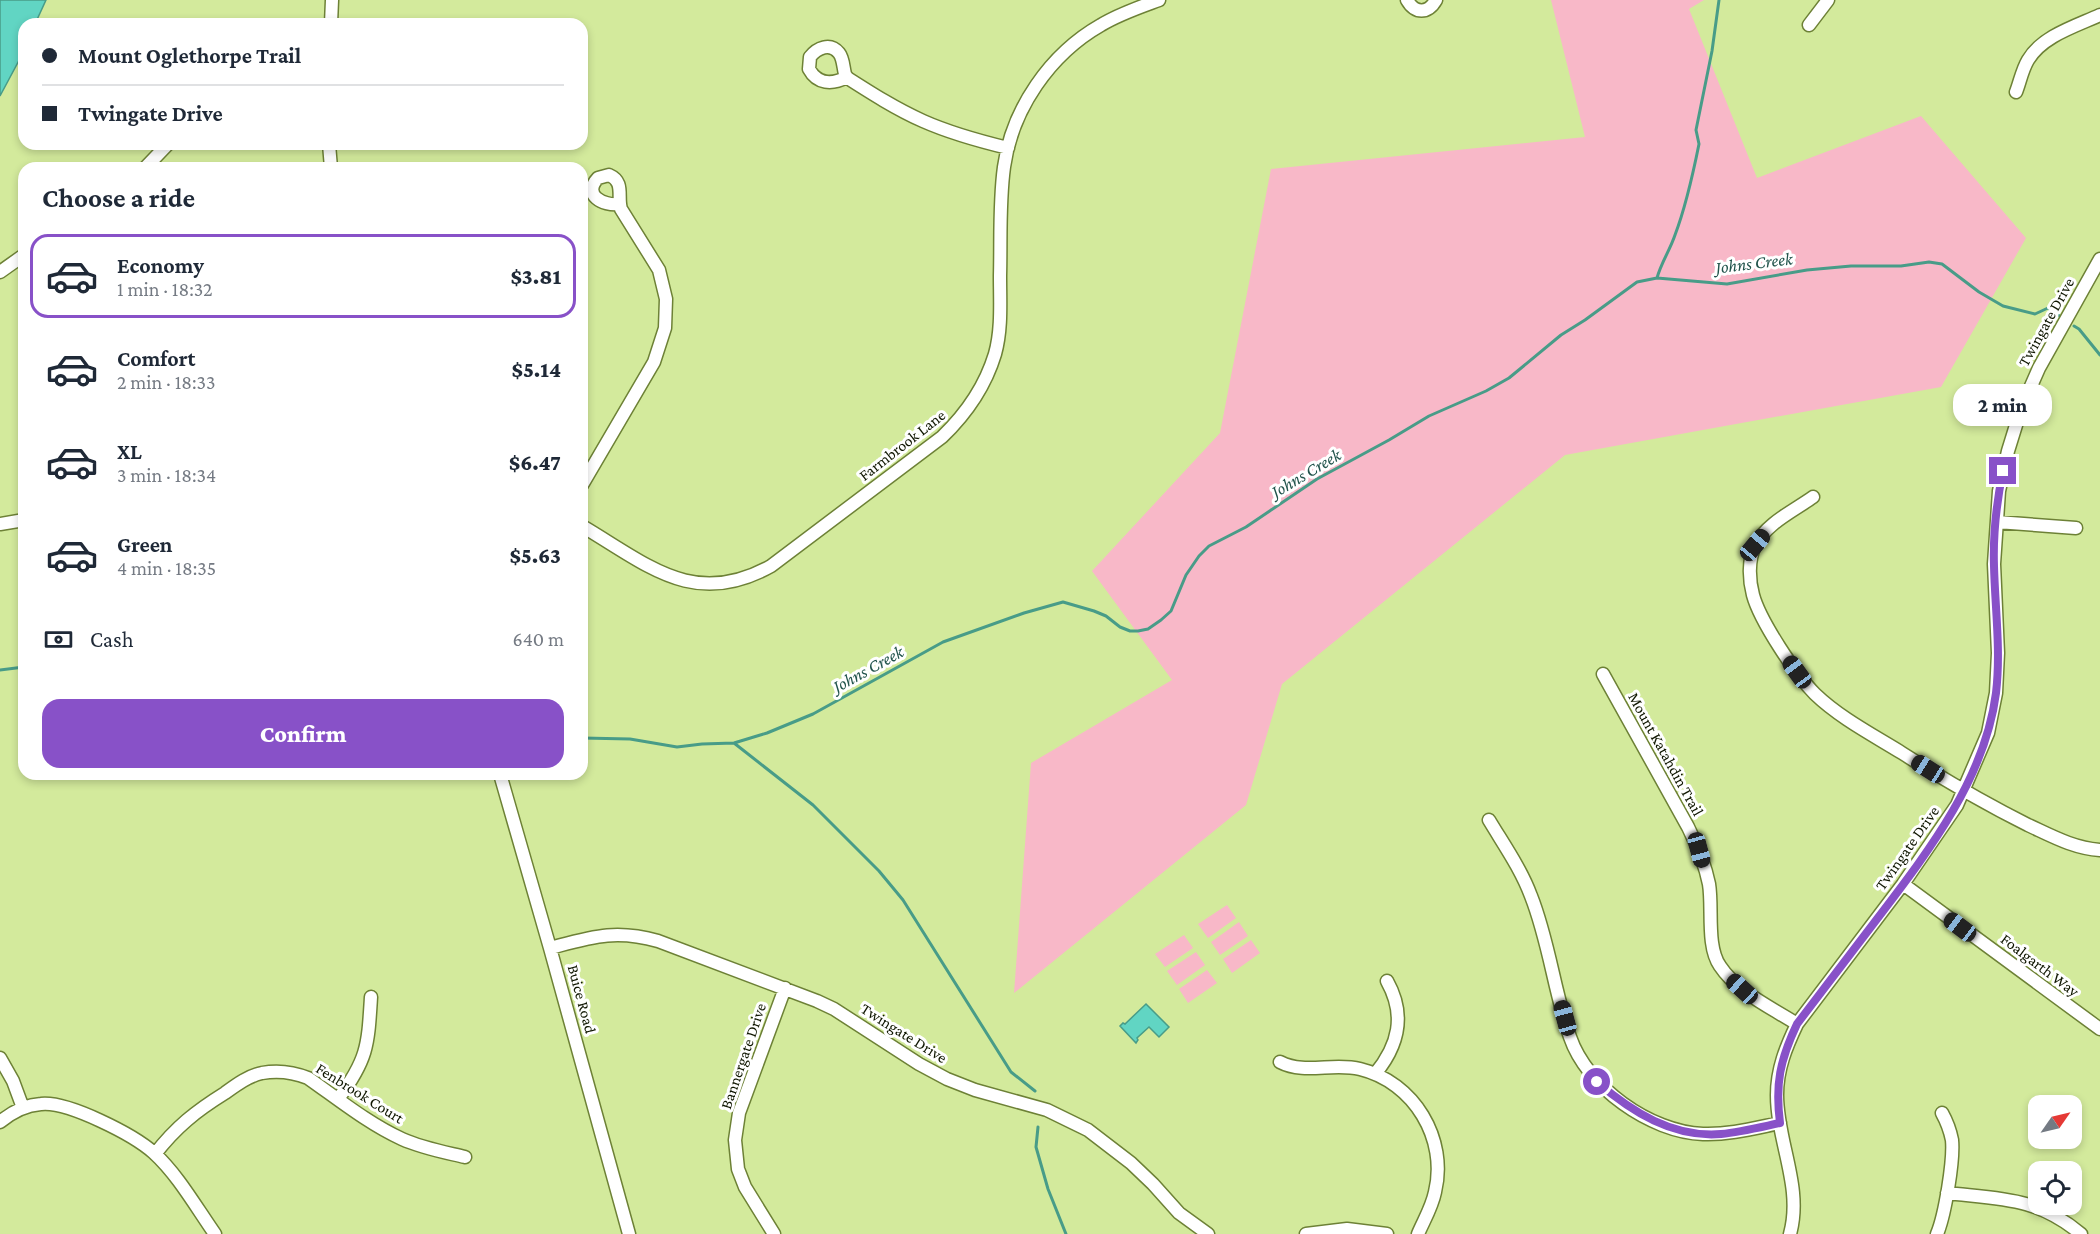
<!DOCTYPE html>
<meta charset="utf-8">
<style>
body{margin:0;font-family:"Crimson Pro",serif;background:#f6f6f7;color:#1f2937;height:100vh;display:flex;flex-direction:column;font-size:22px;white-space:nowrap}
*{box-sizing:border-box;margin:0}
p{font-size:20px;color:#747a83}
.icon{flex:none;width:33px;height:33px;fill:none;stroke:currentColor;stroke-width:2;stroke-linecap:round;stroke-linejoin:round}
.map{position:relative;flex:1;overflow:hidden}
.side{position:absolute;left:18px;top:162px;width:570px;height:618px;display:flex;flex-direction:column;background:#fff;border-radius:18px;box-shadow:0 3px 9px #0003}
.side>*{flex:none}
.guide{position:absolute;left:18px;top:18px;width:570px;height:132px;border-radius:18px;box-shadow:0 3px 9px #0003;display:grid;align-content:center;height:132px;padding:0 24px;background:#fff}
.needle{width:39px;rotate:56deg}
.buttons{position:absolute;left:2028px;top:1095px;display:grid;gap:12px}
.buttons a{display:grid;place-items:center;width:54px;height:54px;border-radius:12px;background:#fff;box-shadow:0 3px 9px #0003;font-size:30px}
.end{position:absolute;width:27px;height:27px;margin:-14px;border:8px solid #8851c8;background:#fff;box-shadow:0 0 0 3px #fff}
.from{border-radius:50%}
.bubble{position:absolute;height:42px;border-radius:18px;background:#fff;box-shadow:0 3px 9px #0003;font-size:20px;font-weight:800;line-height:42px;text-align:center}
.car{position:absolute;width:18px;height:36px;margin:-18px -9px;border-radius:8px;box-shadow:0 0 4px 2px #0007;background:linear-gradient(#222 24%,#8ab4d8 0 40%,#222 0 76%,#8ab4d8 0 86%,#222 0)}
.guide b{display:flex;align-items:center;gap:21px;height:57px;font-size:22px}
.guide b+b{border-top:2px solid #e0e1e3}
.guide i{width:15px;height:15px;background:#1f2937}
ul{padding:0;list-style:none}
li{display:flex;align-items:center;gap:18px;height:84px;margin:0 12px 9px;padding:0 12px;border:3px solid transparent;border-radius:18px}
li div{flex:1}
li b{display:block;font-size:22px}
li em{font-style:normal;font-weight:800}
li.on{border-color:#8851c8}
li>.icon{width:54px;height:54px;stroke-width:1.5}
h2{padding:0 24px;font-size:27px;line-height:72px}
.pay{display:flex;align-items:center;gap:15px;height:66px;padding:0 24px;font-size:22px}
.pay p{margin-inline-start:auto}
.button{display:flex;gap:12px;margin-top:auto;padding:12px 24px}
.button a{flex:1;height:69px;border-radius:18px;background:#8851c8;color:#fff;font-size:24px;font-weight:800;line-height:69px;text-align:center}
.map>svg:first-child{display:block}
.green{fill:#f8b8c8}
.water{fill:#61d5c3;stroke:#489c88;stroke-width:1.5}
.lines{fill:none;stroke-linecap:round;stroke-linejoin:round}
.stream{stroke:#489c88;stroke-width:3}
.minor-casing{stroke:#6d8136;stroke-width:15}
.minor{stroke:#fff;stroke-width:12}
.route{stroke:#8851c8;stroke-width:8}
.labels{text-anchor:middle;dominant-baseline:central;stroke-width:6;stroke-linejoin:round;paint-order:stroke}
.street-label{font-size:16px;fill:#0f1600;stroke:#fff}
.water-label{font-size:18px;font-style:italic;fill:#21534b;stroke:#fff}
</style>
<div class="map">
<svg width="2100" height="1234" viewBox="0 0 2100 1234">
<rect width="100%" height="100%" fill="#d3ea9c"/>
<!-- green -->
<path class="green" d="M1551 0H1704L1689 9 1757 178 1921 116 2026 238 1941 387 1565 455 1282 684 1246 805 1014 993 1031 763 1172 680 1092 571 1220 433 1271 169 1585 137Z
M1227 905 1236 918 1208 938 1198 924Z
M1239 922 1248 936 1220 955 1211 942Z
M1184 935 1193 948 1165 967 1155 954Z
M1251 940 1260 953 1232 973 1223 959Z
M1196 952 1205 965 1177 985 1167 971Z
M1207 970 1217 983 1188 1003 1179 989Z"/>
<!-- water -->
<path class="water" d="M0 0H46L35 24H24V51L0 96Z
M1146 1004 1169 1027 1159 1037 1149 1027 1137 1038 1138 1040 1136 1043 1120 1026 1123 1023 1125 1024Z"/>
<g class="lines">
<!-- stream -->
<path class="stream" d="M1657 278C1661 263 1670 250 1675 235 1686 206 1693 174 1699 144L1696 130 1712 51 1719 0
M2074 326 2079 329 2100 355
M0 670 24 667
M582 738 630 739 677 747 702 744 734 743 767 733 813 714 943 642 1024 613 1063 602 1094 611 1106 616 1120 627 1130 631H1138L1148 629 1161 620 1171 611 1186 575 1199 556 1209 546 1246 527 1317 479 1389 440 1429 416 1486 391 1509 378 1561 335 1585 320 1637 282 1657 278 1727 284 1807 270 1851 266H1901L1929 262 1942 264 1979 292 2003 306 2035 314 2048 308 2061 317
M734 743 813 805 879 871 903 900 1011 1072 1035 1091
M1038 1127 1036 1147 1048 1189 1066 1234"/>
<defs>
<path id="minor" d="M1407 0C1415 14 1428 14 1436 0
M331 24 332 0
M1809 25 1828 0
M847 77C832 85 817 84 809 69L810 57C817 48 830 42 839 53 844 59 843 70 846 77 871 93 896 109 923 121 950 133 979 141 1008 148
M2016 92C2020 82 2022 70 2028 60 2042 36 2076 26 2100 15
M329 144 331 168
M145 168 168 144
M0 272 24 255
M582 485 654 362 665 328 666 299 659 270 621 209C617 196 625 182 609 175L598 178C582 195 603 206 619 204
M1813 497C1795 510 1765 524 1755 546 1748 560 1749 580 1753 595 1760 621 1796 675 1815 694 1840 718 1873 735 1902 753 1943 779 1984 803 2028 825 2052 836 2073 848 2100 850
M1997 522 2076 528
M0 524 24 520
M582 526C648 565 694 609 771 566L942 437C967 413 985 387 995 354 1002 329 1000 302 1000 276 1001 240 999 203 1004 167 1012 109 1050 54 1101 25 1119 14 1140 7 1159 0
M1603 674 1688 827C1697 845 1705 864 1709 884 1713 908 1706 946 1720 966 1737 992 1772 1008 1797 1024
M500 774 550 948 629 1234
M1489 820C1504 845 1521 869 1531 896 1549 941 1554 991 1570 1037 1587 1087 1650 1132 1703 1134 1729 1135 1755 1128 1780 1123
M1903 884 2100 1029
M550 948C592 937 615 929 658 941L817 1001 834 1009 919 1064 947 1079 975 1090 1047 1110 1088 1130 1131 1163 1153 1184 1179 1213 1208 1234
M0 1058 13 1081 23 1108
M1280 1062C1305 1075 1333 1062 1360 1069 1414 1082 1448 1139 1435 1192 1432 1207 1424 1220 1418 1234
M1375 1074C1399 1045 1406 1015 1387 981
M338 1099C368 1059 368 1045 371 997
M0 1122C12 1112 26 1105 41 1104 68 1101 134 1135 154 1153 178 1175 196 1207 215 1234
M155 1154C176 1127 196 1111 225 1093 236 1085 248 1076 262 1073 278 1070 293 1072 308 1078 338 1099 369 1124 402 1139 422 1148 444 1152 465 1157
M1947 1193C2001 1199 2037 1197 2081 1234
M774 1234 745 1187 738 1169 735 1140 739 1113 785 988
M1306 1234 1347 1229 1387 1234
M1790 1234C1803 1187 1777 1142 1777 1095 1777 1069 1786 1047 1797 1024L1903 884 1957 805 1988 733 1996 693 1998 653 1994 564 1999 491 2008 451 2021 409 2039 368 2100 259
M1937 1234C1945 1215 1954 1160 1952 1140 1950 1130 1947 1122 1942 1113"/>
</defs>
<!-- minor casing -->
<use href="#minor" class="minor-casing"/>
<!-- minor -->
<use href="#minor" class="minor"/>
</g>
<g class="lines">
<!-- route -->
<path class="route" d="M1597 1082C1632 1112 1673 1138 1721 1134 1741 1132 1761 1127 1780 1123 1775 1084 1780 1060 1797 1024 1824 989 1850 954 1877 919 1928 852 1985 779 1996 693 2001 650 1995 608 1994 566 1993 536 1997 500 2003 471"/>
</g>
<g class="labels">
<!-- street labels -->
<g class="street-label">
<text transform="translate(2046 322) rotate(-61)">Twingate Drive</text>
<text transform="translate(902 445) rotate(-38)">Farmbrook Lane</text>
<text transform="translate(1666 754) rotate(61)">Mount Katahdin Trail</text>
<text transform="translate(1907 848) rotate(-55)">Twingate Drive</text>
<text transform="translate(2040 965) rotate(37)">Foalgarth Way</text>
<text transform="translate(582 999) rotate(75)">Buice Road</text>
<text transform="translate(904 1033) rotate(32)">Twingate Drive</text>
<text transform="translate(743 1056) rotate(-71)">Bannergate Drive</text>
<text transform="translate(360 1093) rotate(32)">Fenbrook Court</text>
</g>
<!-- water labels -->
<g class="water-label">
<text transform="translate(1754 263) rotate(-7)">Johns Creek</text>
<text transform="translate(1306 473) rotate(-31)">Johns Creek</text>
<text transform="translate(868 669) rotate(-29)">Johns Creek</text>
</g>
</g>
</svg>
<div class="buttons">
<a><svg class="needle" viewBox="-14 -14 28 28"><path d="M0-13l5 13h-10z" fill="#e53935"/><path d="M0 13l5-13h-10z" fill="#747a83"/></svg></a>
<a><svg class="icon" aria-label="locate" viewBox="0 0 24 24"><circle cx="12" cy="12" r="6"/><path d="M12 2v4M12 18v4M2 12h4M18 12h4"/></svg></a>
</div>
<i class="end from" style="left:1597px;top:1082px"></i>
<i class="end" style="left:2003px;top:471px"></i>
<div class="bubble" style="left:1953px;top:384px;width:99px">2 min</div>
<i class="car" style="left:1755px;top:545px;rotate:40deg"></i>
<i class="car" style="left:1797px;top:672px;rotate:324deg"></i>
<i class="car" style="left:1928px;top:769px;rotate:302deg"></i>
<i class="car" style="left:1699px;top:850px;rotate:165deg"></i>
<i class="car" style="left:1960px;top:927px;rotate:307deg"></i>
<i class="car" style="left:1742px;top:989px;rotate:312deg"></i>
<i class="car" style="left:1565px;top:1018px;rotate:345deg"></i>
<div class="guide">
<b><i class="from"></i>Mount Oglethorpe Trail</b>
<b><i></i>Twingate Drive</b>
</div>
<section class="side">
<h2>Choose a ride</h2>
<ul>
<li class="on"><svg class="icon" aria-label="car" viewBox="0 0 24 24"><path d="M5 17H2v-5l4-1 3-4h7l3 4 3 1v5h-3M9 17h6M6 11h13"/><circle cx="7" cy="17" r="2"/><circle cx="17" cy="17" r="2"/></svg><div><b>Economy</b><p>1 min · 18:32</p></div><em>$3.81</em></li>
<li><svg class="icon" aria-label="car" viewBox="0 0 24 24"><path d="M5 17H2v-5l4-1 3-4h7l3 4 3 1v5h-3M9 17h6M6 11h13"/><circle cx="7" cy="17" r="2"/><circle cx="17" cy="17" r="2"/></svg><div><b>Comfort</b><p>2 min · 18:33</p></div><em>$5.14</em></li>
<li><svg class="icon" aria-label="car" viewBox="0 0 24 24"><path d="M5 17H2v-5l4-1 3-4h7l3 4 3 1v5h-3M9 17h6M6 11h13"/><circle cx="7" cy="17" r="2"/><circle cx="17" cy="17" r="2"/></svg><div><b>XL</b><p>3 min · 18:34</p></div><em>$6.47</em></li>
<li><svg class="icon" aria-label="car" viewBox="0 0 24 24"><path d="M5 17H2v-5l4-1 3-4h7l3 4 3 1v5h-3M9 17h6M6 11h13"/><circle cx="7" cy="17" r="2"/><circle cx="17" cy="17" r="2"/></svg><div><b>Green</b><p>4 min · 18:35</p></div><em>$5.63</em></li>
</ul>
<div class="pay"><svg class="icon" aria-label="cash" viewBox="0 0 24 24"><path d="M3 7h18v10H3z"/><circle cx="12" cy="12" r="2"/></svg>Cash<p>640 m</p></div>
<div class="button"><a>Confirm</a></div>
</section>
</div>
